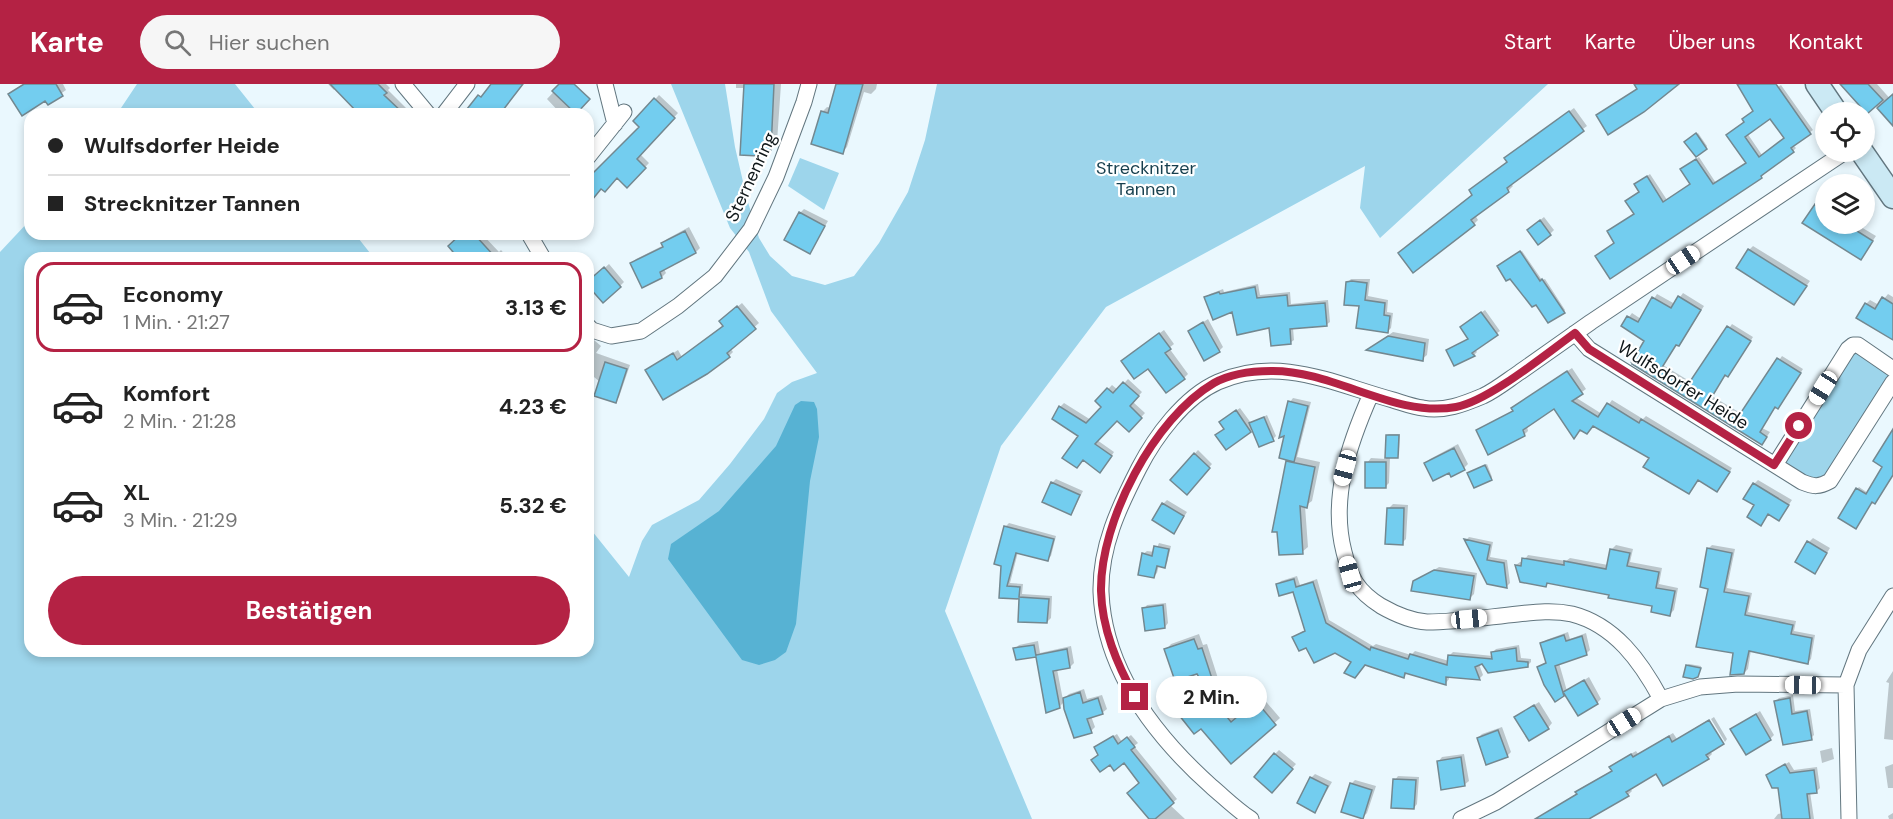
<!DOCTYPE html>
<html lang="de">
<meta charset="utf-8">
<style>
body{margin:0;font-family:"DM Sans",sans-serif;background:#f6f6f6;color:#222;height:100vh;display:flex;flex-direction:column;font-size:22px;white-space:nowrap}
*{box-sizing:border-box;margin:0}
p{font-size:20px;color:#767676}
.icon{flex:none;width:33px;height:33px;fill:none;stroke:currentColor;stroke-width:2;stroke-linecap:round;stroke-linejoin:round}
.map{position:relative;flex:1;overflow:hidden}
.side{position:absolute;left:24px;top:168px;width:570px;height:405px;display:flex;flex-direction:column;background:#fff;border-radius:18px;box-shadow:0 3px 9px #0003}
.side>*{flex:none}
.hud{position:absolute;left:24px;top:24px;width:570px;height:132px;border-radius:18px;box-shadow:0 3px 9px #0003;display:grid;align-content:center;height:132px;padding:0 24px;background:#fff}
.tools{position:absolute;left:1815px;top:18px;display:grid;gap:12px}
.tools a{display:grid;place-items:center;width:60px;height:60px;border-radius:50%;background:#fff;box-shadow:0 3px 9px #0003;font-size:30px}
.end{position:absolute;width:27px;height:27px;margin:-14px;border:8px solid #b42244;background:#fff;box-shadow:0 0 0 3px #fff}
.from{border-radius:50%}
.bubble{position:absolute;height:42px;border-radius:21px;background:#fff;box-shadow:0 3px 9px #0003;font-size:20px;font-weight:700;line-height:42px;text-align:center}
.car{position:absolute;width:18px;height:36px;margin:-18px -9px;border-radius:8px;box-shadow:0 0 4px 2px #0007;background:linear-gradient(#fff 24%,#345 0 40%,#fff 0 76%,#345 0 86%,#fff 0)}
.hud b{display:flex;align-items:center;gap:21px;height:57px;font-size:22px}
.hud b+b{border-top:2px solid #e0e0e0}
.hud i{width:15px;height:15px;background:#222}
ul{padding:10px 0 0;list-style:none}
li{display:flex;align-items:center;gap:18px;height:90px;margin:0 12px 9px;padding:0 12px;border:3px solid transparent;border-radius:18px}
li div{flex:1}
li b{display:block;font-size:22px}
li em{font-style:normal;font-weight:700}
li.current{border-color:#b42244}
li>.icon{width:54px;height:54px;stroke-width:1.5}
.button{display:flex;gap:12px;margin-top:auto;padding:12px 24px}
.button a{flex:1;height:69px;border-radius:36px;background:#b42244;color:#fff;font-size:24px;font-weight:700;line-height:69px;text-align:center}
header{display:flex;align-items:center;gap:36px;box-sizing:border-box;height:84px;padding:0 30px;background:#b42244;color:#fff}
header strong{font-size:28px}
nav{display:flex;gap:33px;margin-inline-start:auto;font-size:21px}
.search{width:420px;height:54px;background:#f6f6f6;display:flex;align-items:center;gap:15px;box-sizing:border-box;padding:0 21px;border-radius:33px;color:#767676;font-size:22px}
.map>svg:first-child{display:block}
.green{fill:#9dd5eb}
.water{fill:#57b2d3}
.shadow{fill:#0003;fill-rule:evenodd}
.building{fill:#73cdef;stroke:#738890;stroke-width:1.5;fill-rule:evenodd}
.lines{fill:none;stroke-linecap:round;stroke-linejoin:round}
.street-casing{stroke:#62767f;stroke-width:17}
.secondary-casing{stroke:#62767f;stroke-width:25}
.street{stroke:#fff;stroke-width:15}
.secondary{stroke:#cbe9f4;stroke-width:22}
.route{stroke:#b42244;stroke-width:8}
.labels{text-anchor:middle;dominant-baseline:central;stroke-width:4.5;stroke-linejoin:round;paint-order:stroke}
.park-label{font-size:18px;fill:#163f4e;stroke:#fff}
.street-label{font-size:18px;fill:#0e1619;stroke:#fff}
</style>
<header>
<strong>Karte</strong>
<div class="search"><svg class="icon" aria-label="search" viewBox="0 0 24 24"><circle cx="10" cy="10" r="6"/><path d="M15 15l6 6"/></svg>Hier suchen</div>
<nav><a>Start</a><a>Karte</a><a>Über uns</a><a>Kontakt</a></nav>
</header>
<div class="map">
<svg width="1893" height="735" viewBox="0 0 1893 735">
<rect width="100%" height="100%" fill="#eaf8fe"/>
<!-- green -->
<path class="green" d="M137 0H235L259 30H117Z
M671 0H725L735 63 747 115 759 154 770 172 792 192 825 201 854 192 879 159 908 108 925 56 937 0H1548L1380 154 1360 124 1365 82 1106 223 1001 362 945 527 1032 735H0V168L30 136V150H355L374 174H30V567H588V442L629 493 642 457 652 441 699 416 730 380 764 335 777 309 792 298 817 289 771 227 749 168 730 144Z
M800 74 839 89 824 126 788 102Z
M1853 261 1893 285V298L1820 403 1775 381Z"/>
<!-- water -->
<path class="water" d="M801 317 814 318 817 325 819 353 810 397 796 540 786 568 775 576 759 581 742 576 668 475 671 460 719 427 776 362 795 321Z"/>
<!-- shadow -->
<path class="shadow" d="M24 0H63L66 6 48 19Z
M328 0H386L390 4 388 6 412 30H361L336 4 334 6Z
M561 0H573L590 14 574 30H561L547 15Z
M736 0H781L777 58 770 65 763 64 758 70 745 4H736Z
M837 0H877L876 5 871 10 864 8 847 63 842 68 822 28 827 23 831 24Z
M1739 0H1776L1778 3 1781 1 1813 46 1793 61 1796 64 1793 67 1763 88 1764 90 1761 93 1616 159 1635 130 1640 108 1639 98 1650 90 1667 116 1692 100 1685 83 1699 73 1716 99 1747 79 1728 51 1746 38 1755 26ZM1770 33 1786 54 1762 71 1747 49Z
M1843 0H1877L1893 18V28L1887 33 1875 21Z
M659 11 678 29 640 70 649 79 631 98 618 92 601 103 588 121V89L592 92 641 43 635 37Z
M1574 24 1587 42 1510 99 1513 102 1509 106 1475 131 1478 136 1474 140 1413 187 1474 111 1509 78 1510 71Z
M1698 49 1707 62 1706 64 1688 56Z
M1820 117 1826 120V140H1856L1876 152 1861 174 1804 139Z
M804 125 828 137 810 168 800 129Z
M1544 133 1554 146 1550 150 1533 142Z
M689 143 700 164 696 168 664 185 666 189 662 193 632 179 636 175 664 161 663 159 667 155Z
M456 150H482L499 168 501 166 508 174H460L459 154Z
M555 150H566L562 155Z
M1753 162 1810 197 1794 219 1749 166Z
M1522 167 1542 196 1545 195 1565 226 1564 228 1536 219 1500 181Z
M609 180 624 198 620 202 588 199Z
M1351 195H1370L1368 212 1388 216 1387 228 1393 229 1391 244 1387 248 1361 221 1347 199Z
M1258 200 1260 211 1290 208 1291 220 1328 216 1330 238 1326 241 1293 244 1294 256 1290 259 1271 242 1206 214 1210 210 1223 205 1224 208Z
M1683 209 1704 222 1682 257 1679 261 1677 259 1663 281 1691 298 1732 240 1753 253 1732 287 1726 290 1712 312 1742 330 1782 272 1803 285 1782 319 1776 322 1762 344 1770 348 1762 360 1634 280 1646 256 1623 241 1632 229 1641 235 1657 210 1675 220Z
M1888 210 1893 213V250L1866 220 1870 216 1879 221Z
M742 219 759 239 730 264 733 268 729 272 647 286 678 266 682 273 725 241V233Z
M1485 226 1500 247 1475 265 1477 268 1474 271 1448 266 1470 254 1465 240Z
M1208 235 1223 263 1219 267 1190 247Z
M1164 246 1174 260 1169 264 1188 290 1184 294 1148 282 1127 273Z
M1393 248 1429 255 1427 271 1422 275 1369 265Z
M588 251 601 262 596 269 630 281 619 313 615 317 600 298 588 288Z
M1572 284 1586 305 1575 313 1602 330 1612 316 1643 335 1646 332 1732 384 1721 402 1717 406 1699 395 1651 374 1593 340 1555 323 1527 342 1528 347 1524 351 1478 346 1514 326 1517 321Z
M1128 295 1142 308 1133 318 1145 329 1129 346 1117 335 1097 356 1114 368 1104 383 1060 323 1064 319 1091 336 1103 322 1097 317 1112 301 1118 306Z
M1293 314 1311 318 1297 373 1320 378 1312 417 1305 422 1308 463 1302 468 1288 378 1290 375 1286 350 1290 318Z
M1240 324 1251 339 1267 331 1276 352 1273 355 1253 345 1226 364 1224 335Z
M1893 348V390L1872 416 1840 433 1857 405 1859 403 1868 409 1884 382Z
M1389 350H1400L1399 371 1390 373 1389 399 1385 403 1367 379 1371 374 1386 375 1387 351Z
M1458 360 1468 380 1464 384 1452 391 1450 387 1426 379 1430 375Z
M1198 366 1212 380 1190 405 1172 395Z
M1487 380 1492 393 1491 395 1470 388Z
M1056 395 1083 407 1074 425 1070 429 1052 399Z
M1758 396 1792 416 1779 435 1769 429 1761 440 1756 421 1754 400Z
M1167 416 1187 428 1174 448 1163 420Z
M1393 420 1408 421 1406 455 1402 459 1388 425Z
M1009 439 1056 452 1051 472 1047 476 1018 468 1010 499 1023 500 1022 510 1052 512 1051 534 1047 538 1020 514 1001 513 1003 481 996 479 1006 442Z
M1469 453 1493 458 1490 473 1507 476 1510 499 1507 502 1466 456Z
M1813 454 1830 464 1815 488 1809 458Z
M1159 459 1171 462 1167 479 1164 482 1159 481 1157 489 1153 493 1143 470 1147 467 1155 468Z
M1616 461 1633 465 1630 478 1662 484 1659 500 1678 504 1674 526 1670 530 1654 521 1611 510 1549 498 1546 501 1516 481 1520 478H1523L1528 471 1566 477 1570 474 1608 481 1612 465Z
M1712 461 1735 465 1727 504 1752 509 1748 528 1796 537 1794 547 1815 551 1811 575 1807 579 1751 566 1748 585 1744 589 1710 504 1708 465Z
M1439 483 1477 489 1474 510 1470 514 1414 498Z
M1297 492 1300 501 1317 495 1329 536 1373 562 1376 560 1411 571 1415 567 1449 577V572L1453 568 1493 572V568L1496 565 1519 561 1521 574 1531 575V578L1527 582 1483 578 1479 580 1483 591 1480 594 1449 592V595L1446 599 1407 589 1404 593 1353 577 1335 567 1306 562 1294 553 1306 545 1294 506 1277 501 1281 497Z
M1166 519 1168 539 1165 543 1144 525 1147 521Z
M1568 548 1570 555 1586 549 1590 566 1586 570 1559 579 1567 607 1589 593 1601 615 1597 619 1565 608 1563 611 1538 583 1547 577 1542 560 1546 556Z
M1199 550 1203 561 1207 560 1223 610 1220 613 1237 634 1262 613 1280 634 1231 678 1209 608 1198 588 1166 566 1171 560Z
M1038 557 1040 569 1071 562 1074 579 1070 583 1057 585 1063 616 1069 610 1084 605 1087 615 1102 611 1107 625 1102 629 1091 632 1095 643 1091 647 1065 617 1059 623 1037 571 1017 575 1015 565 1019 561Z
M1689 580 1701 582 1698 592 1687 581Z
M1893 587V656L1884 655 1889 599 1886 598Z
M1793 611 1795 627 1810 625 1814 651 1811 654 1776 617 1779 614Z
M1539 618 1552 639 1548 644 1516 633Z
M1760 627 1774 651 1770 655 1732 645Z
M1714 633 1727 655 1725 658 1711 635Z
M1708 636 1722 660 1710 667 1712 670 1708 674 1656 688 1630 704 1632 707 1628 711 1589 735H1535L1578 709 1581 704 1613 686 1611 683 1615 679 1636 667 1638 670 1673 649 1677 655Z
M1502 643 1511 668 1507 672 1478 654 1482 650Z
M1117 650 1122 658 1131 651 1138 659 1134 662 1177 715 1170 721 1185 735H1151L1140 699 1124 677 1100 670 1096 663Z
M1832 664 1834 675 1822 679 1820 667Z
M1279 666 1296 680 1272 707 1275 670Z
M1464 670 1469 697 1464 701 1438 678 1442 673Z
M1789 678 1794 686 1817 683 1820 704 1816 708H1810L1814 735H1818H1774L1778 730 1783 729 1779 702 1767 691Z
M1893 680V704H1888L1885 683Z
M1315 690 1332 698 1315 727 1311 694Z
M1398 692 1419 693 1417 720 1414 724 1395 696Z
M1355 696 1376 702 1367 729 1363 733 1351 700Z
M1893 729V735H1889L1888 732Z"/>
<!-- building -->
<path class="building" d="M24 0H56L63 12 48 21 45 17 22 32 8 10Z
M330 0H378L387 9 384 11 404 30H359Z
M491 0H523L500 30H463L478 11 481 13Z
M559 0H574L590 15 576 30 552 7Z
M744 0H774L771 66H758V72L740 71Z
M836 0H863L843 70 811 60 821 27 828 29Z
M1634 0H1679L1644 28 1608 51 1596 31 1637 5Z
M1737 0H1776L1811 50 1791 64 1794 68 1761 92 1762 94 1610 195 1595 172 1614 159 1607 147 1634 130 1625 117 1639 108 1634 100 1647 92 1663 118 1690 100 1680 85 1696 75 1713 100 1746 79 1726 51 1744 38 1742 35 1753 27ZM1770 35 1784 54 1759 73 1745 53Z
M1840 0H1868L1883 16 1867 30Z
M1893 10V42L1877 24Z
M654 14 675 34 637 75 646 84 627 104 617 94 605 108 601 105 588 121V94L639 43 633 37Z
M1569 27 1584 47 1507 104 1509 108 1471 136 1475 141 1413 189 1398 169 1472 111 1469 106 1507 78 1504 74Z
M1696 49 1707 65 1696 73 1684 58Z
M1815 120 1826 127V140H1846L1873 157 1861 176 1802 139Z
M799 128 825 142 810 170 784 156Z
M1540 136 1551 151 1538 161 1527 146Z
M685 147 696 169 660 188 662 194 642 204 630 179 663 163 661 159Z
M461 150H474L496 174H458L448 162Z
M1748 165 1807 202 1794 221 1736 184Z
M1520 167 1540 197 1542 195 1565 229 1548 239 1536 221 1532 223 1510 195 1506 197 1497 182Z
M604 183 621 203 603 219 588 202V197Z
M1352 197 1367 199 1365 216 1385 219 1384 231 1390 232 1388 249 1356 244 1359 222 1344 221 1346 198Z
M1255 203 1257 214 1287 211 1288 222 1325 219 1327 242 1290 245 1291 260 1271 262 1269 244 1237 251 1232 228 1213 236 1204 213 1219 208 1220 210Z
M1678 212 1701 226 1679 262 1676 261 1661 285 1687 302 1727 242 1751 257 1728 293 1725 291 1710 316 1738 333 1777 274 1801 289 1778 325 1775 323 1760 348 1767 353 1762 361 1632 280 1635 276 1631 279 1644 257 1621 242 1627 232 1638 238 1652 213 1671 224Z
M1882 213 1893 220V256L1856 234 1865 219 1875 225Z
M737 222 756 245 727 269 730 273 707 290 663 316 645 286 673 269 677 276 723 242 719 237Z
M1481 228 1498 251 1472 269 1475 272 1454 282 1446 266 1468 255 1460 243Z
M1203 238 1220 268 1204 277 1188 247Z
M1159 249 1171 265 1165 269 1185 295 1166 309 1148 285 1134 295 1121 277Z
M1388 252 1425 259 1423 277 1366 266Z
M605 278 627 285 616 319 594 312Z
M1567 287 1583 310 1572 317 1598 333 1607 319 1639 339 1641 335 1730 388 1717 408 1698 396 1689 410 1643 383 1649 374 1593 342 1587 350 1580 346 1574 355 1554 325 1523 346 1525 352 1488 371 1476 346 1513 327 1511 324Z
M1123 298 1139 312 1130 322 1142 334 1129 348 1117 337 1095 360 1112 372 1100 389 1083 376 1077 384 1062 374 1078 352 1052 335 1059 322 1086 339 1101 323 1095 317 1107 304 1113 309Z
M1288 317 1308 322 1294 378 1279 374 1284 352 1279 354Z
M1236 326 1251 348 1226 366 1215 351 1224 345 1219 338Z
M1264 333 1274 357 1259 363 1249 339Z
M1893 345V391L1875 420 1872 418 1856 445 1838 434 1856 404 1866 410 1882 383 1873 377Z
M1386 351H1399L1398 374H1385Z
M1454 364 1465 386 1451 393 1449 389 1433 397 1424 379Z
M1194 369 1210 384 1187 411 1170 396Z
M1286 377 1315 383 1307 424 1300 422 1303 470 1279 471 1277 448H1272Z
M1365 378H1386V404H1365Z
M1485 381 1492 396 1474 404 1467 389Z
M1051 398 1080 411 1071 431 1042 418Z
M1753 399 1789 421 1779 437 1768 430 1761 442 1747 433 1754 421 1743 415Z
M1162 419 1184 432 1174 450 1152 436Z
M1387 424H1404L1403 461 1385 460Z
M1004 442 1054 455 1048 477 1016 469 1007 502 1020 503 1019 513 1049 515 1047 539 1018 538 1019 515 999 514 1001 482 994 480Z
M1464 455 1490 461 1487 476 1504 479 1507 504 1487 500Z
M1807 457 1827 469 1815 490 1795 478Z
M1154 462 1169 465 1165 484 1157 482 1154 494 1138 491 1142 469 1152 472Z
M1707 464 1732 469 1724 508 1749 512 1745 531 1793 541 1791 550 1812 554 1808 580 1749 567 1744 590 1730 591 1733 569 1696 563 1708 505 1700 503Z
M1610 465 1630 469 1627 482 1659 488 1656 504 1675 507 1670 532 1651 528 1652 522 1608 514 1609 511 1547 499 1546 503 1520 498 1515 481 1521 482 1522 474 1564 481V477L1606 485Z
M1434 486 1474 492 1470 516 1411 507 1413 497Z
M1294 495 1296 503 1313 498 1326 539 1370 566 1371 563 1408 575 1410 570 1447 581 1448 571 1492 575 1491 568 1516 564 1517 577 1528 578V583L1488 589 1482 580 1475 583 1480 596 1446 593V601L1405 589 1404 594 1365 581 1355 594 1344 589 1351 578 1335 569 1314 579 1306 564 1299 567 1292 553 1305 547 1293 508 1279 512 1276 500Z
M1163 521 1165 544 1145 547 1142 524Z
M1564 551 1566 557 1582 552 1587 571 1555 582 1564 612 1555 618 1544 601 1537 583 1546 579 1540 559Z
M1194 555 1198 565 1202 564 1219 616 1215 618 1231 638 1256 617 1276 641 1231 680 1201 645 1194 650 1179 631 1208 608 1197 590 1175 597 1164 565Z
M1034 561 1036 572V571L1067 565 1070 584 1053 587 1060 624 1046 629 1036 573 1016 576 1013 564Z
M1686 581 1701 584 1698 593 1693 595 1683 593Z
M1584 596 1598 620 1578 632 1563 608Z
M1080 608 1083 619 1098 614 1103 630 1087 635 1092 649 1074 654 1064 625 1063 614Z
M1790 614 1792 630 1807 627 1812 656 1783 661 1774 617Z
M1534 621 1549 645 1529 657 1514 633Z
M1756 630 1771 656 1746 671 1730 645Z
M1709 636 1724 660 1706 671 1709 675 1663 702 1656 690 1626 708 1629 712 1589 735H1535L1577 710 1575 708 1612 687 1609 683 1631 670 1633 673 1669 652 1672 658Z
M1498 646 1508 673 1486 681 1477 654Z
M1113 652 1118 660 1127 653 1135 663 1131 666 1174 719 1155 735H1149L1127 709 1139 699 1124 679 1114 687 1110 681 1100 688 1091 676 1098 671 1094 663Z
M1274 669 1293 685 1272 709 1254 693Z
M1461 673 1465 702 1441 706 1437 677Z
M1785 680 1790 689 1814 686 1817 709 1807 710 1810 735H1782L1778 704H1772L1766 691Z
M1310 693 1328 702 1315 729 1297 719Z
M1393 695 1416 696 1414 725 1391 724Z
M1350 699 1372 706 1363 735 1341 728Z"/>
<g class="lines">
<defs>
<path id="street" d="M403 0 428 30
M605 0 615 40
M444 30 467 0
M588 73 624 28
M529 150 543 174
M588 242 592 246 611 252 641 247 678 222 715 192 751 145 776 93 804 18 809 0
M1575 249 1589 265 1802 398C1814 403 1819 403 1830 397L1893 298
M1371 310C1349 360 1330 414 1344 468 1350 493 1357 507 1381 522 1395 530 1411 537 1427 538 1457 538 1488 533 1518 530 1536 528 1554 526 1572 530 1615 541 1641 578 1661 615
M1775 381 1848 265 1853 261H1858L1893 285
M1251 735C1237 726 1225 714 1212 703 1156 653 1104 587 1101 508 1100 463 1119 423 1139 384 1155 353 1184 313 1218 298 1279 271 1334 300 1393 316 1403 319 1413 323 1423 324 1444 328 1464 320 1483 312 1496 306 1508 296 1520 288 1544 271 1567 255 1591 238 1676 181 1761 124 1845 68
M1461 735 1496 718 1661 615 1700 603 1738 600 1846 601
M1849 735 1846 601 1859 566 1893 512"/>
<path id="secondary" d="M1817 0 1836 28
M1862 68 1893 113"/>
</defs>
<!-- street casing -->
<use href="#street" class="street-casing"/>
<!-- secondary casing -->
<use href="#secondary" class="secondary-casing"/>
<!-- street -->
<use href="#street" class="street"/>
<!-- secondary -->
<use href="#secondary" class="secondary"/>
</g>
<g class="lines">
<!-- route -->
<path class="route" d="M1135 613C1117 580 1102 545 1101 507 1100 437 1154 334 1214 299 1230 290 1253 287 1271 287 1334 286 1394 334 1456 323 1489 317 1547 269 1575 249L1589 265 1774 381 1799 342"/>
</g>
<g class="labels">
<!-- park labels -->
<g class="park-label">
<text x="1146" y="84">Strecknitzer<tspan x="1146" dy="21">Tannen</tspan></text>
</g>
<!-- street labels -->
<g class="street-label">
<text transform="translate(751 93) rotate(-65)">Sternenring</text>
<text transform="translate(1683 301) rotate(32)">Wulfsdorfer Heide</text>
</g>
</g>
</svg>
<div class="tools">
<a><svg class="icon" aria-label="locate" viewBox="0 0 24 24"><circle cx="12" cy="12" r="6"/><path d="M12 2v4M12 18v4M2 12h4M18 12h4"/></svg></a>
<a><svg class="icon" aria-label="layers" viewBox="0 0 24 24"><path d="M12 4l9 5-9 5-9-5zM3 14l9 5 9-5"/></svg></a>
</div>
<i class="end from" style="left:1799px;top:342px"></i>
<i class="end" style="left:1135px;top:613px"></i>
<div class="bubble" style="left:1156px;top:592px;width:111px">2 Min.</div>
<i class="car" style="left:1683px;top:176px;rotate:56deg"></i>
<i class="car" style="left:1823px;top:304px;rotate:212deg"></i>
<i class="car" style="left:1345px;top:384px;rotate:195deg"></i>
<i class="car" style="left:1350px;top:490px;rotate:345deg"></i>
<i class="car" style="left:1469px;top:535px;rotate:84deg"></i>
<i class="car" style="left:1803px;top:601px;rotate:271deg"></i>
<i class="car" style="left:1624px;top:638px;rotate:58deg"></i>
<div class="hud">
<b><i class="from"></i>Wulfsdorfer Heide</b>
<b><i></i>Strecknitzer Tannen</b>
</div>
<section class="side">
<ul>
<li class="current"><svg class="icon" aria-label="car" viewBox="0 0 24 24"><path d="M5 17H2v-5l4-1 3-4h7l3 4 3 1v5h-3M9 17h6M6 11h13"/><circle cx="7" cy="17" r="2"/><circle cx="17" cy="17" r="2"/></svg><div><b>Economy</b><p>1 Min. · 21:27</p></div><em>3.13 €</em></li>
<li><svg class="icon" aria-label="car" viewBox="0 0 24 24"><path d="M5 17H2v-5l4-1 3-4h7l3 4 3 1v5h-3M9 17h6M6 11h13"/><circle cx="7" cy="17" r="2"/><circle cx="17" cy="17" r="2"/></svg><div><b>Komfort</b><p>2 Min. · 21:28</p></div><em>4.23 €</em></li>
<li><svg class="icon" aria-label="car" viewBox="0 0 24 24"><path d="M5 17H2v-5l4-1 3-4h7l3 4 3 1v5h-3M9 17h6M6 11h13"/><circle cx="7" cy="17" r="2"/><circle cx="17" cy="17" r="2"/></svg><div><b>XL</b><p>3 Min. · 21:29</p></div><em>5.32 €</em></li>
</ul>
<div class="button"><a>Bestätigen</a></div>
</section>
</div>
